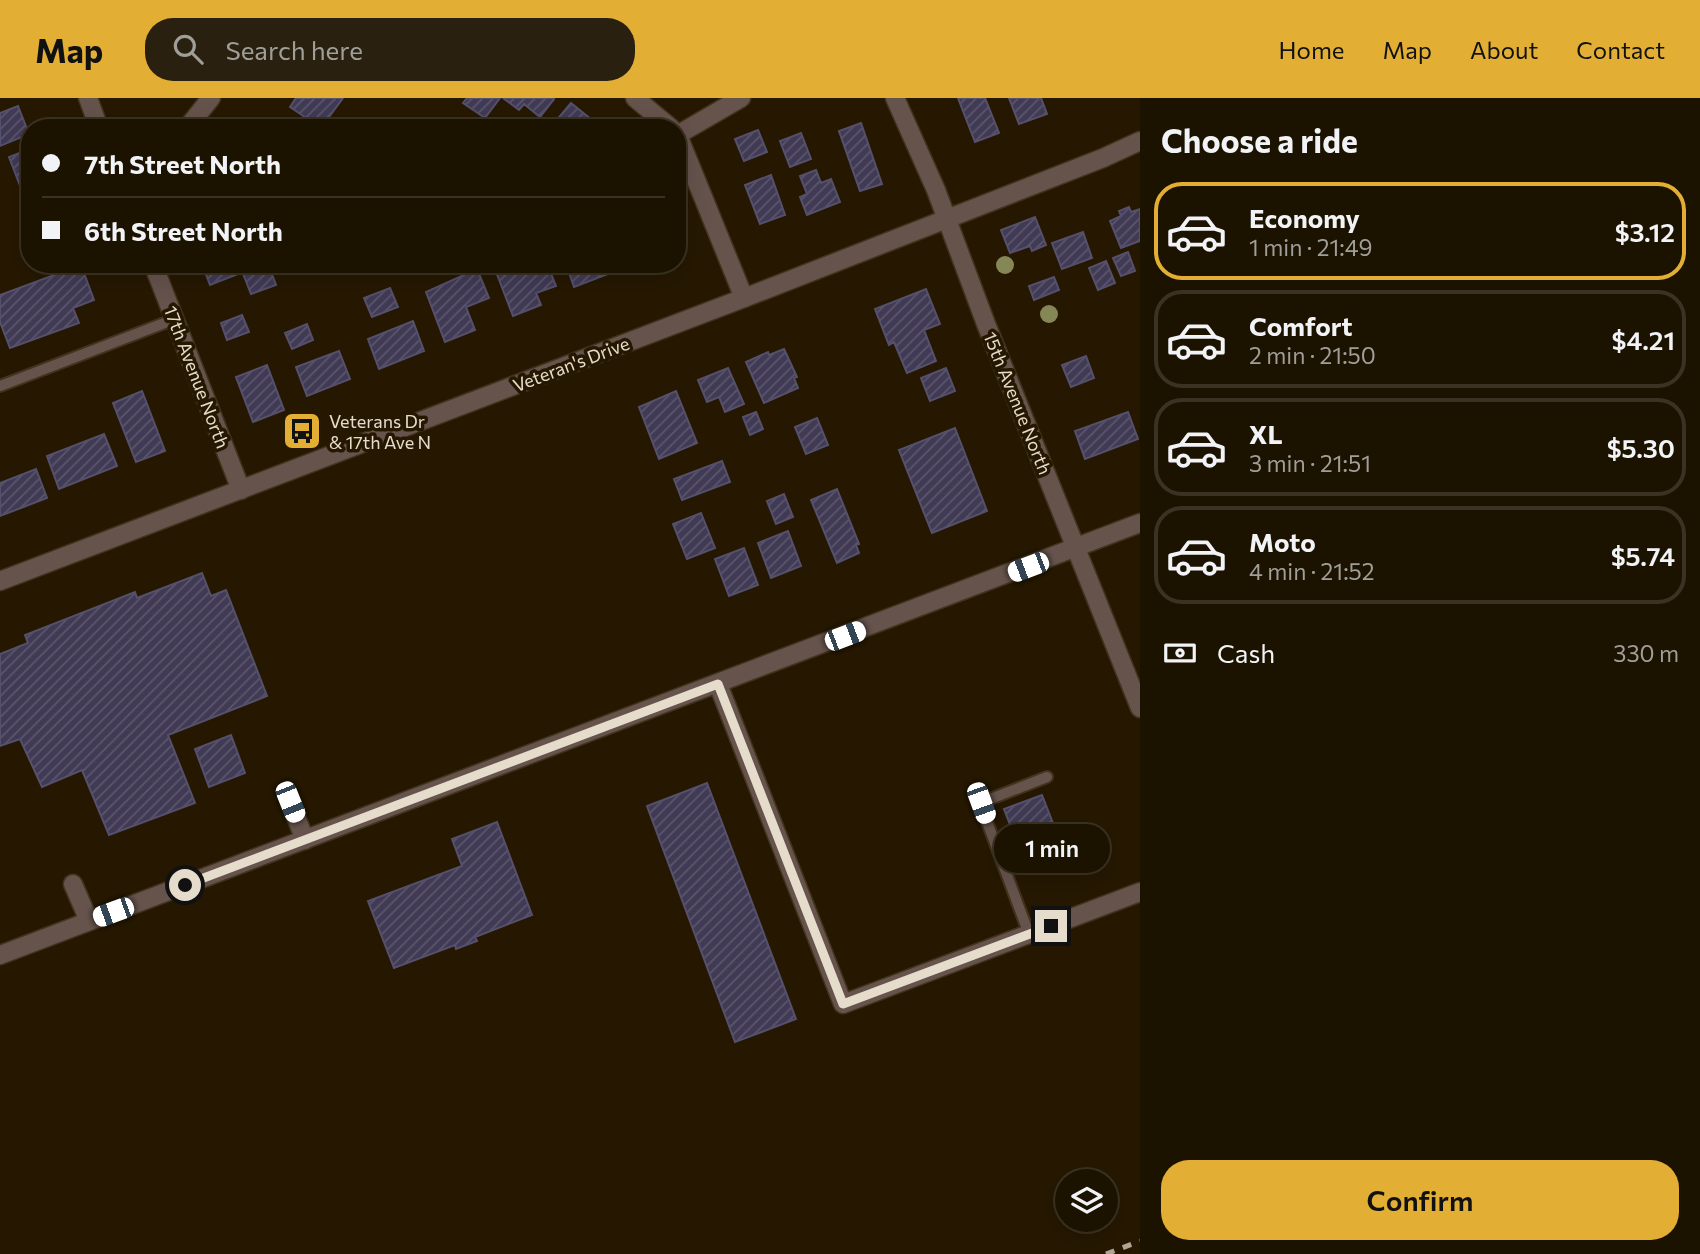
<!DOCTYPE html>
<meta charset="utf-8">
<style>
body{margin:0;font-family:Commissioner,sans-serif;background:#29200f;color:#f1f3f6;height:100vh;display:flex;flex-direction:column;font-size:26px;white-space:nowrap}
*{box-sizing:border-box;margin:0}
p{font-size:23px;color:#a09e99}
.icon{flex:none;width:38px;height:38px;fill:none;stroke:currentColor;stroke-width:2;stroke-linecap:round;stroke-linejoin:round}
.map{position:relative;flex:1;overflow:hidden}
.drawer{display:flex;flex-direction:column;background:#1c1200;width:560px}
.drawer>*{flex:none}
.banner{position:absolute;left:21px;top:21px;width:665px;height:154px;border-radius:28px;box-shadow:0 7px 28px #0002,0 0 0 2px #3a3222;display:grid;align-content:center;height:154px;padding:0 21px;background:#1c1200}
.buttons{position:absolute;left:1055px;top:1071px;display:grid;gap:14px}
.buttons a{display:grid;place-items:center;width:63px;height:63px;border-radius:50%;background:#1c1200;box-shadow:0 7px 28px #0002,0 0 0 2px #3a3222;font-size:35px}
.end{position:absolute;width:32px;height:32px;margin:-16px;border:9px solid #e5dccc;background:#111;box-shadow:0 0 0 4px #111}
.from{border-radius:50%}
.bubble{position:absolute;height:49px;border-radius:24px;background:#1c1200;box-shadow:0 7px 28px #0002,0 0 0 2px #3a3222;font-size:23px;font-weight:600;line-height:49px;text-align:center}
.car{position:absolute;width:21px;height:42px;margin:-21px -10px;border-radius:9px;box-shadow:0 0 5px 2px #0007;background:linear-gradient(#fff 24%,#345 0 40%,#fff 0 76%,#345 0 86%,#fff 0)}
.banner b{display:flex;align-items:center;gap:24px;height:66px;font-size:26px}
.banner b+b{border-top:2px solid #3a3222}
.banner i{width:18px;height:18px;background:#f1f3f6}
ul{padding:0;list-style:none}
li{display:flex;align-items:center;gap:21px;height:98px;margin:0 14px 10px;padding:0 7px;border:4px solid #3a3222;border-radius:28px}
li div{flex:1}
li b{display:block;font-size:26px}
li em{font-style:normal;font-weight:600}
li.selected{border-color:#e2af34}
li>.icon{width:63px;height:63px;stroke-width:1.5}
h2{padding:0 21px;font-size:32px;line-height:84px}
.pay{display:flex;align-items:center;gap:18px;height:77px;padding:0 21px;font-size:26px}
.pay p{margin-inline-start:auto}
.action{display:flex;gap:14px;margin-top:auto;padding:14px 21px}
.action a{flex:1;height:80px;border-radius:28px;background:#e2af34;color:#111;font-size:28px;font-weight:600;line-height:80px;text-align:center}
header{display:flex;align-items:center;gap:42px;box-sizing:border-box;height:98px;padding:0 35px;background:#e2af34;color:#111}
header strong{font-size:33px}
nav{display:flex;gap:38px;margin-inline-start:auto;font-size:24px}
.search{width:490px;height:63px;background:#29200f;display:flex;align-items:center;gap:18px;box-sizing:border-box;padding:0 24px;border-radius:28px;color:#a09e99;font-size:26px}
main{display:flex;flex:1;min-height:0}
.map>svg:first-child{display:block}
.building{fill:url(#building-hatch);stroke:#55506c;stroke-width:2}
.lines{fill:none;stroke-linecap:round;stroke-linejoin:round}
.service-casing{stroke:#41331d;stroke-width:14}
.minor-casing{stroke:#41331d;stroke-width:21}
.tertiary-casing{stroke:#41331d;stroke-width:21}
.service{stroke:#65534c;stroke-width:10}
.minor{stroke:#65534c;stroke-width:18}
.tertiary{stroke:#65534c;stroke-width:18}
.rail{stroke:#b1a694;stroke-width:5;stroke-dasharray:9 9;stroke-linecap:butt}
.tree{fill:#858757}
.route{stroke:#e5dccc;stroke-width:9}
.labels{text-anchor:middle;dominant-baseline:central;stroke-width:7;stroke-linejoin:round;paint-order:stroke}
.street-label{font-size:18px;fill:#e5dccc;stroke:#261800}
.poi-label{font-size:18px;fill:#e5dccc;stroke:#261800;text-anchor:start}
</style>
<header>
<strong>Map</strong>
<div class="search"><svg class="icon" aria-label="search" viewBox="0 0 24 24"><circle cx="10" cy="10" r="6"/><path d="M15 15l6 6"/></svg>Search here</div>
<nav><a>Home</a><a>Map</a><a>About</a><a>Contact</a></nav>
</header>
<main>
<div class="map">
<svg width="1140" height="1156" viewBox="0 0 1140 1156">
<defs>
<pattern id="building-hatch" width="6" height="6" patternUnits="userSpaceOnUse" patternTransform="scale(1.75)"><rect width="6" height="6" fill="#403a55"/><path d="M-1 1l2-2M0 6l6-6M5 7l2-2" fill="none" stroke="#5b566c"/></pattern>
</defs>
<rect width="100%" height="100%" fill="#261800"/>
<!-- building -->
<path class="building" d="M296 0H343L321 30 290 9Z
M467 0H500L485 20 463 5Z
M503 0H553L554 1 540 19 524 6 519 12Z
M958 0H985L999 35 975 44Z
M1009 0H1041L1047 16 1019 26Z
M571 5 597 26 594 30H550Z
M18 8 29 36 0 48V15Z
M861 25 882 86 860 93 839 33Z
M758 32 767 54 744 63 735 41Z
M801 35 811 61 790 69 780 43Z
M30 51V96L24 98 9 59Z
M816 72 821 85 831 81 840 104 807 117 800 99 807 96 800 78Z
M771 77 785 117 760 126 745 87Z
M1129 109 1131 114 1140 111V143L1121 150 1110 123 1121 118 1119 113Z
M1035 119 1046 147 1032 153 1030 148 1010 155 1001 132Z
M1083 134 1092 160 1062 171 1052 145Z
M1128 154 1135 173 1121 178 1113 160Z
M1106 163 1115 185 1098 192 1089 170Z
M202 166H234L238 176 210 187Z
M261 166H268L276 187 251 196 242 173Z
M493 166H547L556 188 536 195 541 207 513 218Z
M566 166H619L621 171 574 189Z
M81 167 94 202 73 210 79 225 10 250 0 224V197Z
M477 171 489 200 466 209 475 232 445 244 426 194Z
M1054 179 1059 192 1034 202 1029 188Z
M390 190 398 209 372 219 364 200Z
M926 191 940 226 924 232 936 263 907 275 894 244 889 247 875 211Z
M242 217 249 234 227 242 221 225Z
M413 223 424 253 379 271 368 241Z
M307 226 313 242 292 251 285 235Z
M784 251 797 279 794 280 798 290 764 305 746 264 768 254 769 257Z
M339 253 350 281 307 298 296 269Z
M1086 258 1094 280 1071 289 1062 267Z
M267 267 284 312 253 324 236 279Z
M728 270 744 306 725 314 719 299 707 304 698 282Z
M946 270 955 293 930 303 921 280Z
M142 293 165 353 136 364 113 305Z
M676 293 697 345 659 361 639 309Z
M756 314 763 331 750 337 743 319Z
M1128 314 1138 341 1085 361 1075 333Z
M817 320 828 347 806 356 795 329Z
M955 330 987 413 932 435 899 352Z
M104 336 117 368 59 391 47 358Z
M722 363 730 384 682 402 674 381Z
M36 371 47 400 0 418V385Z
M837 391 859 446 856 447 859 455 837 465 811 402Z
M784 396 793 419 776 426 767 403Z
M701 415 715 450 687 461 673 426Z
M788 433 801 468 771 480 758 445Z
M744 450 758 487 729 498 715 461Z
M202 475 211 498 226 492 267 598 168 637 195 705 109 737 82 672 42 689 20 641 0 648V556L28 545 25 537 135 494 137 500Z
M231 637 245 675 209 689 195 651Z
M707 685 796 921 735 944 647 708Z
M1042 697 1065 756 1027 771 1004 711Z
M497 724 532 817 475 839 477 843 456 851 455 847 394 870 368 803 462 768 452 741Z"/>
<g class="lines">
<defs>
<path id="service" d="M0 288 175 221
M1029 836 980 705 1047 679"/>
<path id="minor" d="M88 0 99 30
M635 0 671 30
M895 0 936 92 986 226 1140 610
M187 30 211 0
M677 35 744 200
M679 36 741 0
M153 166 241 392
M718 586 843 906 1140 794
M290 704 305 742
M73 786 89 823
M0 857 1140 425"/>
<path id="tertiary" d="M0 483 744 200 1103 60 1140 43"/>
</defs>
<!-- service casing -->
<use href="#service" class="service-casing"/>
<!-- minor casing -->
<use href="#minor" class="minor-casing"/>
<!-- tertiary casing -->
<use href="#tertiary" class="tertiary-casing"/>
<!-- service -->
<use href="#service" class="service"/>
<!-- minor -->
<use href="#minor" class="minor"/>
<!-- tertiary -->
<use href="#tertiary" class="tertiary"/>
<!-- rail -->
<path class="rail" d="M1106 1156 1140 1143"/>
</g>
<!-- trees -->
<g class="tree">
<circle cx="1005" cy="167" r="9"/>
<circle cx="1049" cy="216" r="9"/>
</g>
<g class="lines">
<!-- route -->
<path class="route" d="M185 787 718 586 843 906 1051 828"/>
</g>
<!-- icons -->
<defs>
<symbol id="bus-square" viewBox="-11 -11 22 22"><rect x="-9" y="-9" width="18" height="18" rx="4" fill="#e2af34" stroke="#261800"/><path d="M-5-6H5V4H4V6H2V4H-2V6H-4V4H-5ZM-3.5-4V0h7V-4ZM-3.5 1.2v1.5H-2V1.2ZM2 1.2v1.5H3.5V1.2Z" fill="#111"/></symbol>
</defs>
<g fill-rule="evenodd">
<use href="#bus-square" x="280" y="311" width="44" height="44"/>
</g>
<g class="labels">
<!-- street labels -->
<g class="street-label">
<text transform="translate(571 266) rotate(-21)">Veteran's Drive</text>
<text transform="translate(197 279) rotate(69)">17th Avenue North</text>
<text transform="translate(1018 305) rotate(68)">15th Avenue North</text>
</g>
<!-- poi labels -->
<g class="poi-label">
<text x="329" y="323">Veterans Dr<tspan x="329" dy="21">&amp; 17th Ave N</tspan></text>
</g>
</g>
</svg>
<div class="buttons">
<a><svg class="icon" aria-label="layers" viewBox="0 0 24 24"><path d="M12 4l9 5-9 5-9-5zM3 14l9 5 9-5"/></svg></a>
</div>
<i class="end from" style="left:185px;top:787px"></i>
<i class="end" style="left:1051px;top:828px"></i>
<div class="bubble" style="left:994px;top:726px;width:116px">1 min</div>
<i class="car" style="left:1028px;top:469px;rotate:249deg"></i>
<i class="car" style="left:845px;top:538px;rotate:69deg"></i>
<i class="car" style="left:290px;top:704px;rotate:158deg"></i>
<i class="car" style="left:981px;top:705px;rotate:160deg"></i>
<i class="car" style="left:113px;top:814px;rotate:250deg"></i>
<div class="banner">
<b><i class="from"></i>7th Street North</b>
<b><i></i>6th Street North</b>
</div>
</div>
<section class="drawer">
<h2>Choose a ride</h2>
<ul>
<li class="selected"><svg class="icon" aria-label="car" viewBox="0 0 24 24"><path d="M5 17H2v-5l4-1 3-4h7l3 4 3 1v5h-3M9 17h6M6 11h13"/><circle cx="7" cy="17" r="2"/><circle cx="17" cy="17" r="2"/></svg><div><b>Economy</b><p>1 min · 21:49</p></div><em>$3.12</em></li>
<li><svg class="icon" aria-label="car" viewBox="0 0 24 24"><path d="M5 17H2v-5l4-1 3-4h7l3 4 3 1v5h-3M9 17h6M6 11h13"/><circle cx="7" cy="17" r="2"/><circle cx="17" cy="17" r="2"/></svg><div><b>Comfort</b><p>2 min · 21:50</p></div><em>$4.21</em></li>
<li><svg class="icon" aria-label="car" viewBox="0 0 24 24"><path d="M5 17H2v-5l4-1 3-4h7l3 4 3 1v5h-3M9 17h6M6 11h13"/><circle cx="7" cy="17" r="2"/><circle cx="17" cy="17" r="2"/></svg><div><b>XL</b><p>3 min · 21:51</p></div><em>$5.30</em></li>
<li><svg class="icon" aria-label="car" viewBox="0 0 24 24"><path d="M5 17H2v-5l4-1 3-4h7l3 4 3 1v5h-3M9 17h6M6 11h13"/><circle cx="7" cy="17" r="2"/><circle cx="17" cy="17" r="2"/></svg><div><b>Moto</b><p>4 min · 21:52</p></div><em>$5.74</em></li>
</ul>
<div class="pay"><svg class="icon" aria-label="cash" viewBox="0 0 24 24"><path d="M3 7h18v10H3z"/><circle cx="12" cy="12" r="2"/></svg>Cash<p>330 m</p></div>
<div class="action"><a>Confirm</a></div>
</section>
</main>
